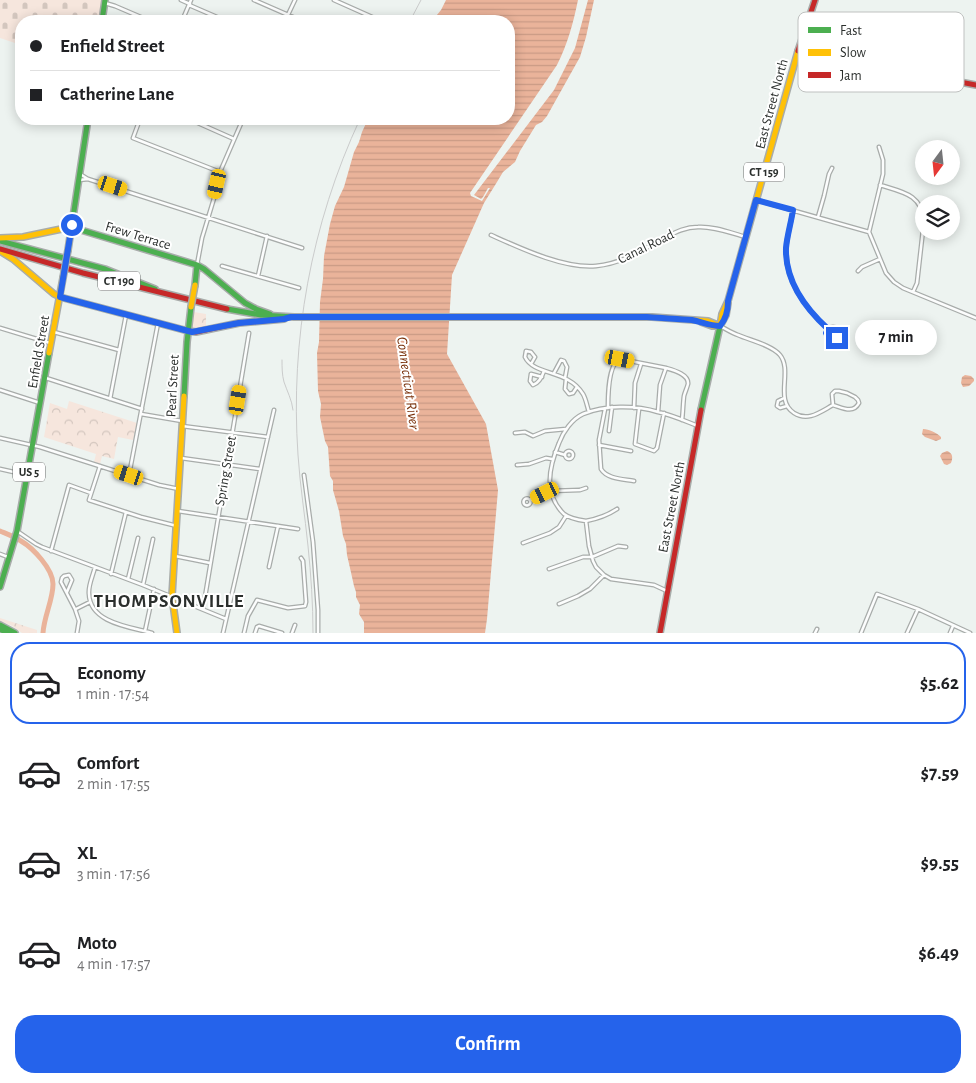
<!DOCTYPE html>
<meta charset="utf-8">
<style>
body{margin:0;font-family:"Alegreya Sans",sans-serif;background:#f2f2f2;color:#202124;height:100vh;display:flex;flex-direction:column;font-size:19px;white-space:nowrap}
*{box-sizing:border-box;margin:0}
p{font-size:16px;color:#757577}
.icon{flex:none;width:28px;height:28px;fill:none;stroke:currentColor;stroke-width:2;stroke-linecap:round;stroke-linejoin:round}
.map{position:relative;height:633px;overflow:hidden}
.details{display:flex;flex-direction:column;background:#fff;flex:1}
.details>*{flex:none}
.top-card{position:absolute;left:15px;top:15px;width:500px;height:110px;border-radius:20px;box-shadow:0 2px 12px #0003;display:grid;align-content:center;height:110px;padding:0 15px;background:#fff}
.needle{width:32px;rotate:195deg}
.fabs{position:absolute;left:915px;top:140px;display:grid;gap:10px}
.fabs a{display:grid;place-items:center;width:45px;height:45px;border-radius:50%;background:#fff;box-shadow:0 2px 12px #0003;font-size:25px}
.end{position:absolute;width:22px;height:22px;margin:-11px;border:6px solid #2563eb;background:#fff;box-shadow:0 0 0 2px #fff}
.from{border-radius:50%}
.bubble{position:absolute;height:35px;border-radius:18px;background:#fff;box-shadow:0 2px 12px #0003;font-size:16px;font-weight:600;line-height:35px;text-align:center}
.car{position:absolute;width:15px;height:30px;margin:-15px -8px;border-radius:6px;box-shadow:0 0 4px 1px #0007;background:linear-gradient(#f5c518 24%,#345 0 40%,#f5c518 0 76%,#345 0 86%,#f5c518 0)}
.top-card b{display:flex;align-items:center;gap:18px;height:48px;font-size:19px}
.top-card b+b{border-top:1px solid #e0e0e0}
.top-card i{width:12px;height:12px;background:#202124}
ul{padding:9px 0 0;list-style:none}
li{display:flex;align-items:center;gap:15px;height:82px;margin:0 10px 8px;padding:0 5px;border:2px solid transparent;border-radius:20px}
li div{flex:1}
li b{display:block;font-size:19px}
li em{font-style:normal;font-weight:600}
li.active{border-color:#2563eb}
li>.icon{width:45px;height:45px;stroke-width:1.5}
.action{display:flex;gap:10px;margin-top:auto;padding:10px 15px}
.action a{flex:1;height:58px;border-radius:20px;background:#2563eb;color:#fff;font-size:20px;font-weight:600;line-height:58px;text-align:center}
.map>svg:first-child{display:block}
.cemetery{fill:url(#cemetery-stones)}
.park{fill:url(#park-crowns)}
.water{fill:url(#water-rules)}
.pier{fill:#edf3f0}
.lines{fill:none;stroke-linecap:round;stroke-linejoin:round}
.river{stroke:#eab39a;stroke-width:5}
.street-casing{stroke:#a8acaa;stroke-width:5}
.fast-casing{stroke:#a8acaa;stroke-width:8}
.slow-casing{stroke:#a8acaa;stroke-width:8}
.jam-casing{stroke:#a8acaa;stroke-width:8}
.street{stroke:#fcfdfd;stroke-width:2.5}
.fast{stroke:#4caf50;stroke-width:5}
.slow{stroke:#ffc107;stroke-width:5}
.jam{stroke:#c62828;stroke-width:5}
.rail{stroke:#cacbcb;stroke-width:1}
.fast-bridge-casing{stroke:#a8acaa;stroke-width:8;stroke-linecap:butt}
.slow-bridge-casing{stroke:#a8acaa;stroke-width:8;stroke-linecap:butt}
.fast-bridge{stroke:#4caf50;stroke-width:5}
.slow-bridge{stroke:#ffc107;stroke-width:5}
.route{stroke:#2563eb;stroke-width:6}
.labels{text-anchor:middle;dominant-baseline:central;stroke-width:4;stroke-linejoin:round;paint-order:stroke}
.shield{fill:#fff;stroke:#6b6d6c;stroke-width:1}
.shield-label{font-size:12px;font-weight:bold;fill:#2b2f2d}
.street-label{font-size:14px;fill:#2b2f2d;stroke:#fff}
.water-label{font-size:15px;font-style:italic;fill:#79310b;stroke:#fff}
.district-label{font-size:19px;font-weight:bold;letter-spacing:1px;fill:#2b2f2d;stroke:#fff}
.key{fill:#fff;stroke:#bfc1c0;stroke-width:1}
.key-label{font-size:14px;fill:#2b2f2d}
</style>
<div class="map">
<svg width="976" height="633" viewBox="0 0 976 633">
<defs>
<pattern id="cemetery-stones" width="16" height="16" patternUnits="userSpaceOnUse" patternTransform="scale(1.25)"><rect width="16" height="16" fill="#f6e6dd"/><path d="M2 7V4a2 2 0 0 1 4 0v3zM10 15v-3a2 2 0 0 1 4 0v3z" fill="#d3c6be"/></pattern>
<pattern id="park-crowns" width="20" height="18" patternUnits="userSpaceOnUse" patternTransform="scale(1.25)"><rect width="20" height="18" fill="#f6e6dd"/><path d="M2 6a3 3 0 1 1 6 0M12 15a3 3 0 1 1 6 0" fill="none" stroke="#d3c6be"/></pattern>
<pattern id="water-rules" width="6" height="5" patternUnits="userSpaceOnUse" patternTransform="scale(1.25)"><rect width="6" height="5" fill="#eab39a"/><path d="M0 2.5h6" fill="none" stroke="#c99a85"/></pattern>
</defs>
<rect width="100%" height="100%" fill="#edf3f0"/>
<!-- cemetery -->
<path class="cemetery" d="M0 0H103L99 21H21V45L0 38Z"/>
<!-- park -->
<path class="park" d="M194 312 206 314V327L192 328Z
M69 401 137 423 133 440 118 437 114 459 102 456 100 464 94 462 96 454 44 437 50 403 67 409Z
M0 618 37 630V633H22L12 626 0 621Z"/>
<!-- water -->
<path class="water" d="M446 0H578C573 24 568 43 557 65L470 193 471 196 482 201 490 188H488L483 197 481 199 474 195 554 90 575 48 588 0H594L586 37 580 57 547 116 542 122 536 125 520 151 515 162 503 172 497 182 484 203 452 275 447 354 486 424 498 490 487 619 485 633H364V622L359 614 360 605 356 597V592L354 586 350 568 347 555 346 544 343 536 339 511 333 490V481L330 476 328 447 325 441 320 417 321 404 318 391 317 353 319 342 320 302 323 279 324 256 330 224 335 206 344 187 354 152 359 142 362 132 368 119H509V21H432L441 10Z
M965 375 971 376 974 379V381L969 386 963 387 961 383 962 377Z
M923 429C929 429 937 433 941 437V439L936 441 925 437 922 434Z
M947 451C953 453 953 458 951 463L947 465 944 464 940 456 942 453Z"/>
<!-- pier -->
<path class="pier" d="M317 313H452V321H317Z"/>
<g class="lines">
<!-- river -->
<path class="river" d="M0 531C7 534 15 537 21 541 33 548 53 569 53 584 53 600 44 616 43 633"/>
<defs>
<path id="street" d="M181 0 190 4
M254 0 302 21
M334 0 381 21
M105 3 115 6 150 21
M189 5 226 21
M182 21 191 0
M285 21 295 0
M140 119 133 138 220 172
M189 119 234 139
M80 174 88 179 302 248
M79 180 88 179
M880 185C902 192 922 194 924 221L917 283 913 292
M756 200 869 232 886 273 894 282 903 288 976 318
M793 210C791 223 787 236 786 249 785 281 805 308 828 329
M818 217 824 196 829 174 832 168
M869 232 883 174V160L879 147
M491 235C520 248 564 269 596 266 620 264 641 251 662 239 674 233 684 227 698 227 714 226 731 233 746 237
M197 265 202 238 215 195 220 172 243 119
M222 266 299 288
M858 271 862 267 880 259
M258 276 267 236
M720 326C726 329 732 333 738 335 749 340 772 345 780 355 793 371 774 400 794 413 808 422 820 412 833 405 843 408 853 414 859 403L858 400 855 397 847 393 839 391H835L832 394 833 405
M827 333a6 6 0 1 1 12 0a6 6 0 1 1-12 0Z
M0 328 50 343
M54 332 119 350
M531 364 535 357 531 352 526 351 525 357C534 376 568 369 583 394 586 399 587 406 589 412
M554 373 561 360 564 361 567 367 565 378
M542 377 531 374 530 381 533 385C539 383 542 377 544 371
M46 378 142 409
M566 379 565 389 569 394 573 393 577 387
M0 390 40 403
M784 398 778 401 777 406 780 408 787 406
M110 399 126 315
M608 408C608 396 608 364 620 359L666 368C673 370 689 374 688 384 687 388 685 392 684 396 683 404 683 412 682 420
M634 408 635 383 641 364
M605 409 599 440 601 469C607 479 623 479 634 481
M639 409 635 444 654 451 657 448 664 413
M658 412 660 385 666 368
M141 414 182 421
M182 426 268 437
M609 431 612 407
M515 433 525 432 533 436 545 431 566 429
M0 438 40 447 159 485 179 489
M599 445 631 451
M565 455a4 4 0 1 1 8 0a4 4 0 1 1-8 0Z
M555 452 565 455
M181 458 260 469
M517 465 529 464 546 458 552 459
M100 466 89 500 141 517 177 526
M0 469 27 475
M129 475 158 323
M304 475 313 542 318 610V633
M523.5 502a3.5 3.5 0 1 1 7 0a3.5 3.5 0 1 1-7 0Z
M530 500 551 491 580 490 586 488
M178 511 298 529
M586 521C597 519 608 515 617 509
M17 531 36 544 42 547 143 585 226 619
M523 543 550 533 559 527 566 516
M51 551 69 485 91 493
M0 554 8 557
M175 556 210 563
M95 567C93 576 88 585 89 594 90 623 130 627 152 633
M269 567 278 526
M549 569 583 557H592L618 546 626 547
M111 574 126 512
M128 579 138 538
M143 585 153 539
M667 591 654 585 611 579 604 575 596 567 593 561 589 546 586 521C579 520 569 518 564 514 543 494 549 467 559 443 563 432 572 419 583 414 604 405 636 405 658 412 672 415 685 421 698 426
M67 592 72 580 69 575 64 576 62 578 61 582 75 609 79 621 77 633
M559 604 578 596 590 589 604 575
M76 609 90 602
M203 609 249 333
M145 631 154 589
M223 633 274 410
M244 633 248 616 257 600 288 608 305 606 306 602 303 561 301 558
M255 633 257 627 259 626 282 633
M292 633 295 625
M815 633 817 629
M861 633 877 594 918 609 970 633
M907 633 918 609
M950 633 953 626"/>
<path id="fast" d="M102 21 105 0
M71 227 197 265 195 285
M0 241 105 269 155 289
M68 250 88 119
M197 265 204 269 245 303 256 309 270 314
M60 297 188 331
M227 309 261 315 294 317
M184 396 187 342 191 307
M701 410 720 326
M0 587 17 531 49 353
M0 625 15 633
M0 629 7 633"/>
<path id="slow" d="M0 238 23 237 71 227
M0 251 13 259 54 294 60 297
M388 317H652L708 321 720 326
M701 322 712 326H718
M720 326 722 314 728 301 798 51 808 53
M720 326 726 315 728 303
M49 353 63 278
M177 633 172 596 184 396"/>
<path id="jam" d="M798 51 815 0
M808 53 976 85
M0 249 83 273 227 309
M188 331 196 332 239 323 284 319
M660 633 701 410"/>
</defs>
<!-- street casing -->
<use href="#street" class="street-casing"/>
<!-- fast casing -->
<use href="#fast" class="fast-casing"/>
<!-- slow casing -->
<use href="#slow" class="slow-casing"/>
<!-- jam casing -->
<use href="#jam" class="jam-casing"/>
<!-- street -->
<use href="#street" class="street"/>
<!-- fast -->
<use href="#fast" class="fast"/>
<!-- slow -->
<use href="#slow" class="slow"/>
<!-- jam -->
<use href="#jam" class="jam"/>
<!-- rail -->
<path class="rail" d="M410 21 421 0
M282 360C282 367 282 375 284 382 287 391 292 400 293 410
M313 633C313 604 311 575 308 546 305 516 300 486 298 455 290 340 311 224 360 119"/>
<defs>
<path id="fast-bridge" d="M63 278 68 250
M294 317H388"/>
<path id="slow-bridge" d="M191 307 195 285"/>
</defs>
<!-- fast-bridge casing -->
<use href="#fast-bridge" class="fast-bridge-casing"/>
<!-- slow-bridge casing -->
<use href="#slow-bridge" class="slow-bridge-casing"/>
<!-- fast-bridge -->
<use href="#fast-bridge" class="fast-bridge"/>
<!-- slow-bridge -->
<use href="#slow-bridge" class="slow-bridge"/>
</g>
<g class="lines">
<!-- route -->
<path class="route" d="M72 225 60 297 192 332 239 323 284 319 291 317H647L692 320C702 322 710 326 720 326 726 319 728 311 728 301L756 200 793 210C791 223 787 236 786 248 785 281 805 308 828 329L826 333 828 337 834 340 837 338"/>
</g>
<g class="labels">
<!-- shield labels -->
<g class="shield">
<rect x="744" y="162.5" width="40" height="19" rx="4"/>
<rect x="98" y="271.5" width="42" height="19" rx="4"/>
<rect x="13" y="462.5" width="32" height="19" rx="4"/>
</g>
<g class="shield-label">
<text x="764" y="172">CT 159</text>
<text x="119" y="281">CT 190</text>
<text x="29" y="472">US 5</text>
</g>
<!-- street labels -->
<g class="street-label">
<text transform="translate(772 104) rotate(-75)">East Street North</text>
<text transform="translate(138 236) rotate(17)">Frew Terrace</text>
<text transform="translate(646 247) rotate(-26)">Canal Road</text>
<text transform="translate(39 352) rotate(-80)">Enfield Street</text>
<text transform="translate(173 386) rotate(-87)">Pearl Street</text>
<text transform="translate(226 471) rotate(-80)">Spring Street</text>
<text transform="translate(672 507) rotate(-79)">East Street North</text>
</g>
<!-- water labels -->
<g class="water-label">
<text transform="translate(408 383) rotate(82)">Connecticut River</text>
</g>
<!-- district labels -->
<g class="district-label">
<text x="169" y="601">THOMPSONVILLE</text>
</g>
</g>
<!-- legend -->
<rect x="798" y="12" width="166" height="80" rx="8" class="key"/>
<rect x="808" y="27" width="23" height="6" fill="#4caf50"/>
<rect x="808" y="49" width="23" height="7" fill="#ffc107"/>
<rect x="808" y="72" width="23" height="6" fill="#c62828"/>
<g class="key-label">
<text x="840" y="35">Fast</text>
<text x="840" y="57">Slow</text>
<text x="840" y="80">Jam</text>
</g>
</svg>
<div class="fabs">
<a><svg class="needle" viewBox="-14 -14 28 28"><path d="M0-13l5 13h-10z" fill="#e53935"/><path d="M0 13l5-13h-10z" fill="#757577"/></svg></a>
<a><svg class="icon" aria-label="layers" viewBox="0 0 24 24"><path d="M12 4l9 5-9 5-9-5zM3 14l9 5 9-5"/></svg></a>
</div>
<i class="end from" style="left:72px;top:225px"></i>
<i class="end" style="left:837px;top:338px"></i>
<div class="bubble" style="left:855px;top:320px;width:82px">7 min</div>
<i class="car" style="left:217px;top:184px;rotate:193deg"></i>
<i class="car" style="left:113px;top:186px;rotate:108deg"></i>
<i class="car" style="left:620px;top:359px;rotate:101deg"></i>
<i class="car" style="left:238px;top:400px;rotate:9deg"></i>
<i class="car" style="left:129px;top:475px;rotate:288deg"></i>
<i class="car" style="left:545px;top:493px;rotate:244deg"></i>
<div class="top-card">
<b><i class="from"></i>Enfield Street</b>
<b><i></i>Catherine Lane</b>
</div>
</div>
<section class="details">
<ul>
<li class="active"><svg class="icon" aria-label="car" viewBox="0 0 24 24"><path d="M5 17H2v-5l4-1 3-4h7l3 4 3 1v5h-3M9 17h6M6 11h13"/><circle cx="7" cy="17" r="2"/><circle cx="17" cy="17" r="2"/></svg><div><b>Economy</b><p>1 min · 17:54</p></div><em>$5.62</em></li>
<li><svg class="icon" aria-label="car" viewBox="0 0 24 24"><path d="M5 17H2v-5l4-1 3-4h7l3 4 3 1v5h-3M9 17h6M6 11h13"/><circle cx="7" cy="17" r="2"/><circle cx="17" cy="17" r="2"/></svg><div><b>Comfort</b><p>2 min · 17:55</p></div><em>$7.59</em></li>
<li><svg class="icon" aria-label="car" viewBox="0 0 24 24"><path d="M5 17H2v-5l4-1 3-4h7l3 4 3 1v5h-3M9 17h6M6 11h13"/><circle cx="7" cy="17" r="2"/><circle cx="17" cy="17" r="2"/></svg><div><b>XL</b><p>3 min · 17:56</p></div><em>$9.55</em></li>
<li><svg class="icon" aria-label="car" viewBox="0 0 24 24"><path d="M5 17H2v-5l4-1 3-4h7l3 4 3 1v5h-3M9 17h6M6 11h13"/><circle cx="7" cy="17" r="2"/><circle cx="17" cy="17" r="2"/></svg><div><b>Moto</b><p>4 min · 17:57</p></div><em>$6.49</em></li>
</ul>
<div class="action"><a>Confirm</a></div>
</section>
